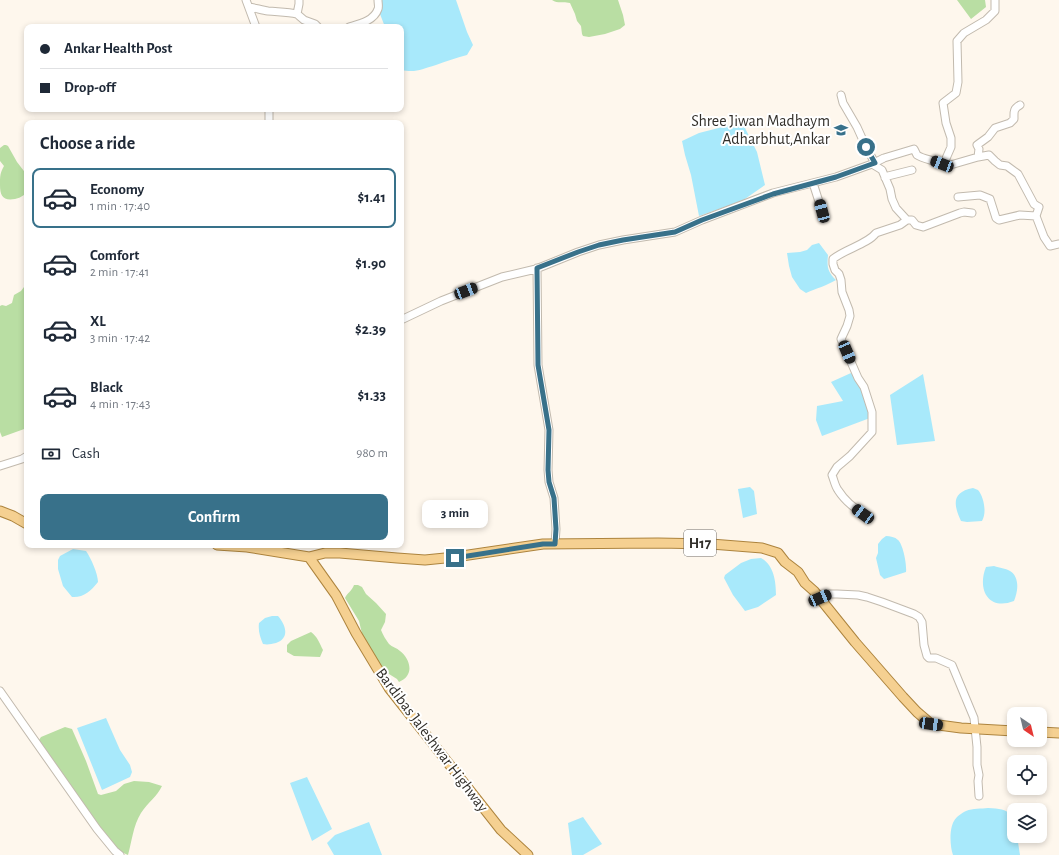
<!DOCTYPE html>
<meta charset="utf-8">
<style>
body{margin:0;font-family:"Alegreya Sans",sans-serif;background:#f6f6f7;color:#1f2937;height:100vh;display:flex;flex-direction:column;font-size:15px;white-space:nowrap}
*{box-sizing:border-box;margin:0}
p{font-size:13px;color:#747a83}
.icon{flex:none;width:22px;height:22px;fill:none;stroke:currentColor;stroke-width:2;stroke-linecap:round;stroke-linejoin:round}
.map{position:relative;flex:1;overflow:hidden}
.panel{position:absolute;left:24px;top:120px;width:380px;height:428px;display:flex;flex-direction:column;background:#fff;border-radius:8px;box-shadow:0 2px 6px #0003}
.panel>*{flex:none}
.top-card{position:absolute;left:24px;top:24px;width:380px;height:88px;border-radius:8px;box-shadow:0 2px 6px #0003;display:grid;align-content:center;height:88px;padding:0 16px;background:#fff}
.needle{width:26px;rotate:145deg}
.controls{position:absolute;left:1007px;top:707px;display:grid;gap:8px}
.controls a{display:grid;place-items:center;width:40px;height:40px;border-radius:8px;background:#fff;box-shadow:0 2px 6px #0003;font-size:20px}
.end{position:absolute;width:18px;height:18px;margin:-9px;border:5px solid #38718a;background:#fff;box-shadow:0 0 0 2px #fff}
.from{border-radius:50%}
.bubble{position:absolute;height:28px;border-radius:8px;background:#fff;box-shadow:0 2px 6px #0003;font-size:13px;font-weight:700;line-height:28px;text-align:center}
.car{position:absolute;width:12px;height:24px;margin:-12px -6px;border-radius:5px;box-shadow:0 0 3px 1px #0007;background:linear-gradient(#222 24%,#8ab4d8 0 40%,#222 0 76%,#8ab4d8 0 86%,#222 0)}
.top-card b{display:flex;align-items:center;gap:14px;height:38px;font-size:15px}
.top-card b+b{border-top:1px solid #e0e1e3}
.top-card i{width:10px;height:10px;background:#1f2937}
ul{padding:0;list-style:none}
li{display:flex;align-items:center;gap:12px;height:60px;margin:0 8px 6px;padding:0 8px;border:2px solid transparent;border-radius:8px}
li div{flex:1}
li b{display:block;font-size:15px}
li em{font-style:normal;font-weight:700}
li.selected{border-color:#38718a}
li>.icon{width:36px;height:36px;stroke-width:1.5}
h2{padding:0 16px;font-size:18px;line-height:48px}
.pay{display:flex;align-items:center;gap:10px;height:44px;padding:0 16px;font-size:15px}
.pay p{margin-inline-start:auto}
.action{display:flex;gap:8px;margin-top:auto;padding:8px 16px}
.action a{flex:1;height:46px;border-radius:8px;background:#38718a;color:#fff;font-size:16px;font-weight:700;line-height:46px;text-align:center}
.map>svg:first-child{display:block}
.green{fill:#b9dea3}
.water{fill:#a8e9fb}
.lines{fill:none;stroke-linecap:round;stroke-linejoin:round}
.minor-casing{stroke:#c2baae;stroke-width:9}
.major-casing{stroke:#ad843e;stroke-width:11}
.minor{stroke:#fff;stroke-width:7}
.major{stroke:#f5d091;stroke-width:9}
.route{stroke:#38718a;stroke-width:5}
.labels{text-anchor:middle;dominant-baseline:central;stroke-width:4;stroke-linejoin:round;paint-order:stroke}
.shield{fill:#fff;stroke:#706d6a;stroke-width:1}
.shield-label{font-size:15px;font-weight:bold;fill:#322f2a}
.poi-label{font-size:16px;fill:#322f2a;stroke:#fff;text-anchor:end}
.street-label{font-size:16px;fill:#322f2a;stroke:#fff}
</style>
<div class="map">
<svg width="1059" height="855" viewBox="0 0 1059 855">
<rect width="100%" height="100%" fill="#fef7ed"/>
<!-- green -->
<path class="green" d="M552 0H618L623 15 625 25 620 29 605 34 589 37 583 36 582 34 581 26 577 21 575 14 570 3C563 1 558 4 552 0Z
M957 0H985L986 7 971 19Z
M4 145H6L8 146 17 162 27 175V196L24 195C21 197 19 198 15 199 3 201 0 196 0 185 0 176 0 173 4 166L0 161V148Z
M27 283V302L25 306 27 310V428L2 437 0 432V306L2 305 6 306 12 303 14 295 21 291Z
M354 585H358L362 587 366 594 376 603 386 614 385 622 381 630C383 635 386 640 389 644 392 647 397 648 400 651 407 656 413 668 407 676 405 679 402 680 399 682L397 679 381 669 364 642 359 621 345 598C347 593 352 591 354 585Z
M311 632C317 636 320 644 323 650L320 657 294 656 287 652V645L291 641Z
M65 727 72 729 86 761 98 794 101 795 116 791 124 784 134 781 149 782 162 786C157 797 148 802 141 813 133 826 132 841 128 855L117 850 99 827 39 740 41 737Z"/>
<!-- water -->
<path class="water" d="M378 0H456L467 32 473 45 467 55C456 58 446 61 436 65 421 69 417 73 401 70V27H385L380 14Z
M742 122 757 152 765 185 742 201 699 216 691 175 685 155 682 141 699 133Z
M819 243 828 255C827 267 827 271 836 280 826 286 817 288 806 293L800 289 792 277 789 266 787 253 800 252 807 250 812 245Z
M851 373 863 390 870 418 822 436 816 420 817 406 843 401 831 382Z
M923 374 935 441 897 445 890 395Z
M750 487 754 491 757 514 743 518 738 489Z
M973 488 978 490C984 497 987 513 982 521L967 522 961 521C953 504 952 492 973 488Z
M886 536C890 536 895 537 898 540 903 544 907 565 906 572L884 579 880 575 876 558 878 553V544L882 539Z
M73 549 86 551C91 558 98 574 98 582 91 591 83 598 72 597L63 586 58 569V560L60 556Z
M761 558C774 565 776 582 776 595L758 607 745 611 733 595 724 578 725 575 741 563 751 559Z
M994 566C1000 568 1005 568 1010 571 1020 577 1018 592 1014 601 988 611 977 589 986 567Z
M272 616H278C286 625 290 638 276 643 271 644 268 645 263 644 260 637 258 631 259 623L265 618Z
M106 718 120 750 130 765 132 772 130 777 102 790 77 728Z
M307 777 332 829 312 841 290 783Z
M988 808C1011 809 1014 813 1014 836H1017L1020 855H953C950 847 949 829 954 821 956 817 962 813 966 811 973 808 981 809 988 808Z
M583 817 602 844 583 855H572L568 823Z
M369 822 382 855H334L327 843 335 835Z"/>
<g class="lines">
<defs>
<path id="minor" d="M246 0 256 27
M249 7C255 8 262 10 268 11 278 12 288 12 297 14L299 4V0
M297 14 304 20 315 24 318 27
M349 27C359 24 374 21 378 9 379 7 378 3 378 0
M841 95 843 103 857 127 866 147 875 163
M269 123V109
M978 157 979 149 977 145 988 137 995 128 1010 123 1014 119C1014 112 1013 109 1020 105
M872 164 882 170 890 189 892 199 896 208 907 220H912L916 225 923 227 960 213 964 212 972 213
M947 166 978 157 989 155 995 161 1000 165 1007 166 1018 174 1034 204 1037 206 1039 207 1036 216
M885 178 888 176 912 170
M813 183 822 211
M958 197 980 195 990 199 996 218 999 220 1020 215 1036 216 1044 237 1050 246 1059 244
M537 268 538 365 549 430 548 470 549 482 554 498 556 529 555 544
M401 320 441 301 502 277 536 269 578 252 599 245 623 240 675 232 702 220 773 193 836 177 872 164 884 158 914 149C915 151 916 153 917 155 921 158 940 163 944 163L951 147V138L946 123 943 103 956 93 958 82 957 41 964 33 986 20 995 11V0
M0 466 22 459 27 456
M869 516C857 511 845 501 838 490 835 486 834 480 832 475L837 467 850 456 872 432V412L864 387 858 378 841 339 847 326 850 316 849 310 842 292 841 280 839 274 835 270 833 264V259C845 249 868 244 876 233L900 225 907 220
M820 598 829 594H837L858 595 867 597 882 602 914 614 919 617 922 622 924 645 927 656 929 658H936L952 665 974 718 977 747V765L979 775 978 781 979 796
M0 691 97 829 115 851 120 855"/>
<path id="major" d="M0 511 13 516 27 524
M217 545 247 547 309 557 325 553H340L397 558 425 560 455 557 543 544 658 543 711 544 762 548 778 553 785 562 798 572 805 583 814 591 855 642 903 697 917 712 931 724 961 728 1014 731
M309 557 336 595 356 633 389 688 501 830 528 855
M1040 732 1059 733"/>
</defs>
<!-- minor casing -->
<use href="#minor" class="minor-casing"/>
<!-- major casing -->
<use href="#major" class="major-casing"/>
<!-- minor -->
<use href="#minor" class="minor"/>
<!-- major -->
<use href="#major" class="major"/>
</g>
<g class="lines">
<!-- route -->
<path class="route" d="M455 558 543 544H555L556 529 554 498 549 482 548 470 549 430 538 365 537 268 578 252 599 245 623 240 675 232 702 220 773 194 836 177 872 164 875 163 866 147"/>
</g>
<!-- icons -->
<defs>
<symbol id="school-bare" viewBox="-9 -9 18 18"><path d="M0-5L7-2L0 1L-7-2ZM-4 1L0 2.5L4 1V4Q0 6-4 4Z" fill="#38718a" stroke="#fff" stroke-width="2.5" paint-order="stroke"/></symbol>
</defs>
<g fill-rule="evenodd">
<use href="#school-bare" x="831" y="120" width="20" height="20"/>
</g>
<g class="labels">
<!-- shield labels -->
<rect class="shield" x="684" y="530" width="32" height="26" rx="3"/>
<g class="shield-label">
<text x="700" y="543">H17</text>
</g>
<!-- poi labels -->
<g class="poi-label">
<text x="830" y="121">Shree Jiwan Madhaym<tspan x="830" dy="18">Adharbhut,Ankar</tspan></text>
</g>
<!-- street labels -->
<g class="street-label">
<text transform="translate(432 740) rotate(53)">Bardibas Jaleshwar Highway</text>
</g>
</g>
</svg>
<div class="controls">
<a><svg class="needle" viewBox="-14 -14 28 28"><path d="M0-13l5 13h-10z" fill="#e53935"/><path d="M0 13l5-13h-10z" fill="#747a83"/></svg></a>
<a><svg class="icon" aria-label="locate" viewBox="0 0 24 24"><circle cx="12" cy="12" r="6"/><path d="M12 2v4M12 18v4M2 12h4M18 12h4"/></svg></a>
<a><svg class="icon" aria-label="layers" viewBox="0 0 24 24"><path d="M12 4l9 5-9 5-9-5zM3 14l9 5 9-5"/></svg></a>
</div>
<i class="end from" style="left:866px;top:147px"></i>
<i class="end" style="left:455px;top:558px"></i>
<div class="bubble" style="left:422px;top:500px;width:66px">3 min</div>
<i class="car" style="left:942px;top:164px;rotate:291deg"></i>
<i class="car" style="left:822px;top:211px;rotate:345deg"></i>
<i class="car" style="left:466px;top:291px;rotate:69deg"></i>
<i class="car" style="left:847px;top:352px;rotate:157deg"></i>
<i class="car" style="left:863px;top:514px;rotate:306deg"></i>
<i class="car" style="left:820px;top:598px;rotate:67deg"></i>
<i class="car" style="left:931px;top:724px;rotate:98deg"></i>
<div class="top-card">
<b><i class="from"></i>Ankar Health Post</b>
<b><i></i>Drop-off</b>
</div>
<section class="panel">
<h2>Choose a ride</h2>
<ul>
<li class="selected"><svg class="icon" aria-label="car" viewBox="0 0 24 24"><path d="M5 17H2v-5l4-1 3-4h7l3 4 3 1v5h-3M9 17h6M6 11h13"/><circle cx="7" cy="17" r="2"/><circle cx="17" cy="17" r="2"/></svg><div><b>Economy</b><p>1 min · 17:40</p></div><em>$1.41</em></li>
<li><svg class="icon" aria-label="car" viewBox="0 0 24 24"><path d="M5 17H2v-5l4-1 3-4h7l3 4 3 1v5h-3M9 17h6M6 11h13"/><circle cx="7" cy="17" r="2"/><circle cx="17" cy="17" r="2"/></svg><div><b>Comfort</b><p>2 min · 17:41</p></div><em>$1.90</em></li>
<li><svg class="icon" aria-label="car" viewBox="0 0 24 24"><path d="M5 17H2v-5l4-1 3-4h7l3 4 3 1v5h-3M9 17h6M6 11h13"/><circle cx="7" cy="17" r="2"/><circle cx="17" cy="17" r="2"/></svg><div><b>XL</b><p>3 min · 17:42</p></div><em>$2.39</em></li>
<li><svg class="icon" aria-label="car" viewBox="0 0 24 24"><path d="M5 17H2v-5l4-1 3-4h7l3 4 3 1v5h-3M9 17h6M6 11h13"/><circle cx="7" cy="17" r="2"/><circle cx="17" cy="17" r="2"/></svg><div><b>Black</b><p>4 min · 17:43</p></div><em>$1.33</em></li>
</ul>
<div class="pay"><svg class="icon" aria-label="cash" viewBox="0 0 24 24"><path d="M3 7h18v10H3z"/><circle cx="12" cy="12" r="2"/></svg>Cash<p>980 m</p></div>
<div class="action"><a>Confirm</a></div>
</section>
</div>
